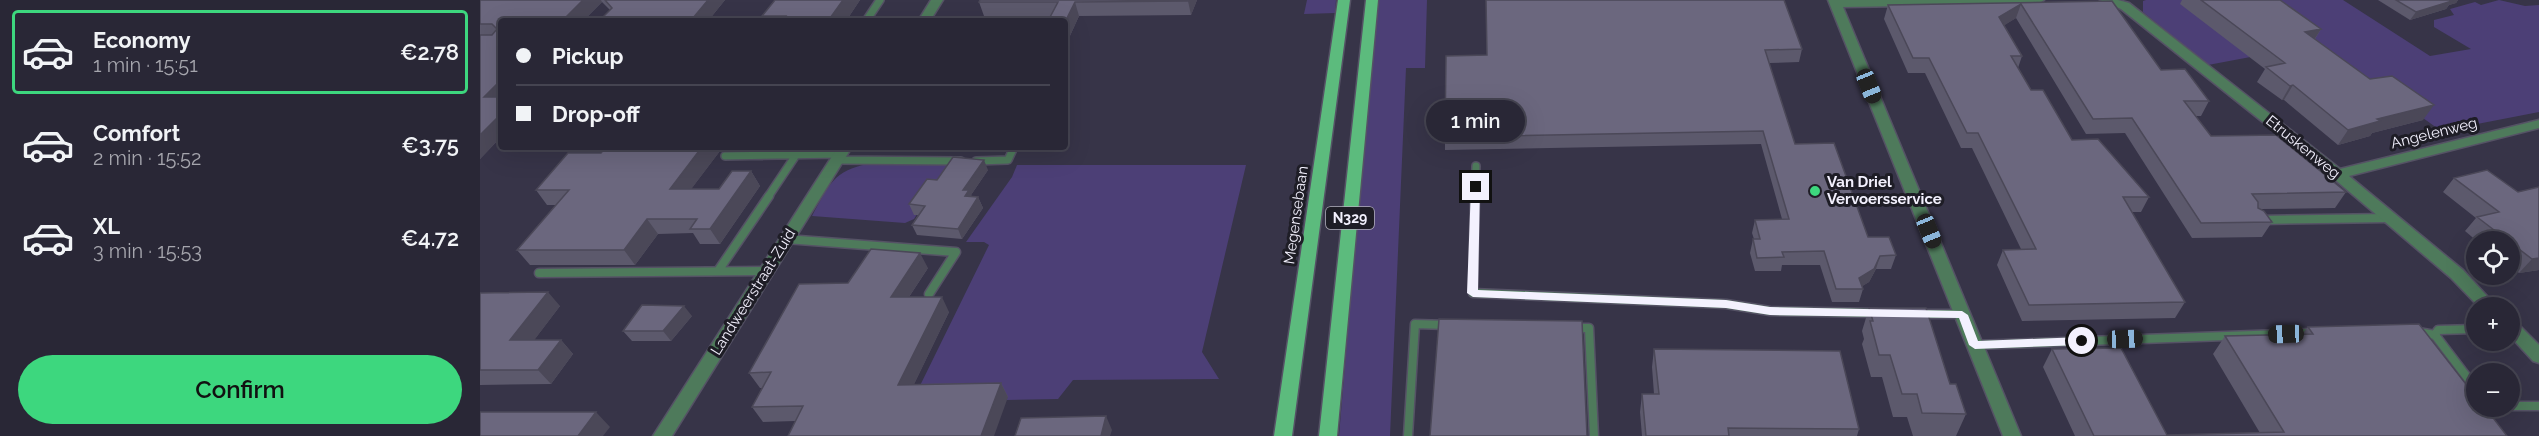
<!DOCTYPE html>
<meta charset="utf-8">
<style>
body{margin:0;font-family:Raleway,sans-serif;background:#312f3e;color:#f1f3f6;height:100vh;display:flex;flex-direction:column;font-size:22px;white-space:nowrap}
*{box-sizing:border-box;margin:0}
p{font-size:20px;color:#a5a5ad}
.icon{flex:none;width:33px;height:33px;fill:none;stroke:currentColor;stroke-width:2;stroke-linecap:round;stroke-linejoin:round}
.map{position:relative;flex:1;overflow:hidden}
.side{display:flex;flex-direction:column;background:#292736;width:480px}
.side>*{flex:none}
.hud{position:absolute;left:18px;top:18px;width:570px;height:132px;border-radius:6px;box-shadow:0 6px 24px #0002,0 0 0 2px #454451;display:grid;align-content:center;height:132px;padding:0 18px;background:#292736}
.fabs{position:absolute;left:1986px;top:231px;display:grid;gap:12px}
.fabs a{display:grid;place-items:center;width:54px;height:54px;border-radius:50%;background:#292736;box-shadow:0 6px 24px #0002,0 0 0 2px #454451;font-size:30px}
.end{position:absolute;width:27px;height:27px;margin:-14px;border:8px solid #f3f1fe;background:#111;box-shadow:0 0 0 3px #111}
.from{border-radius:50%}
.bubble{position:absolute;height:42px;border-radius:21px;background:#292736;box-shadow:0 6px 24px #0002,0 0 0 2px #454451;font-size:20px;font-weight:600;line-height:42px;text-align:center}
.car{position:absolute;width:18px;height:36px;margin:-18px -9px;border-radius:8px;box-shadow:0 0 4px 2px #0007;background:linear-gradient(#222 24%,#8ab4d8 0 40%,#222 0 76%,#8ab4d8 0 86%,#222 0)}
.hud b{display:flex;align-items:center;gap:21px;height:57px;font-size:22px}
.hud b+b{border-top:2px solid #454451}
.hud i{width:15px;height:15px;background:#f1f3f6}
ul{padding:10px 0 0;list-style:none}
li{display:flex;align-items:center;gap:18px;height:84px;margin:0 12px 9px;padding:0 6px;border:3px solid transparent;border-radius:6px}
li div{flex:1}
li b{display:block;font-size:22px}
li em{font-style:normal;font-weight:600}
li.active{border-color:#3dd77e}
li>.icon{width:54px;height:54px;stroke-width:1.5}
.primary-button{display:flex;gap:12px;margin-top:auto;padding:12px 18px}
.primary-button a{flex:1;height:69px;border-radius:36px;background:#3dd77e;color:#111;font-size:24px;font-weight:600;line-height:69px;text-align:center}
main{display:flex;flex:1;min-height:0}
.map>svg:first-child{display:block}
.green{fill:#4c3f76}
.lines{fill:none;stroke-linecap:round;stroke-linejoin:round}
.service-far1-casing{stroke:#555265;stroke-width:10}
.service-casing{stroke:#555265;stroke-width:11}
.minor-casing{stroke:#555265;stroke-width:3}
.primary-casing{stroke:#555265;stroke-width:3}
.service-far1{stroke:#4e7a5b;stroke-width:7}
.service{stroke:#4e7a5b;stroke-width:8}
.minor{fill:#4e7a5b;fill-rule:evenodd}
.primary{fill:#5cbb7d;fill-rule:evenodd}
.wall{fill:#5c596c}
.shaded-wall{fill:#4b4858}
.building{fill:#6b677e;stroke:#4b4858;stroke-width:1.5}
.route{fill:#f3f1fe}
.poi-dot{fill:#3dd77e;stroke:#1e1d26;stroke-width:2}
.labels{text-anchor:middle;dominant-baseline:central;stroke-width:6;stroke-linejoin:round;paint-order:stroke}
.shield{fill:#1e1d26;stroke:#b3b1bd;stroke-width:1.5}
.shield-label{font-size:14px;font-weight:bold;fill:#f3f1fe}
.street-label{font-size:15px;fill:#f3f1fe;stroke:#1e1d26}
.poi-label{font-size:15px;font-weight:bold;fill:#f3f1fe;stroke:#1e1d26;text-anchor:start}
</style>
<main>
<section class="side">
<ul>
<li class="active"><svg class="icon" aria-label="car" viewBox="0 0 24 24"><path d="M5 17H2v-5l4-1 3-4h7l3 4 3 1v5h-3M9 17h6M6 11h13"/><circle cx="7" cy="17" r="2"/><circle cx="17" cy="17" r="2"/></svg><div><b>Economy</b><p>1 min · 15:51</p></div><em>€2.78</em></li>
<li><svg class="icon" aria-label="car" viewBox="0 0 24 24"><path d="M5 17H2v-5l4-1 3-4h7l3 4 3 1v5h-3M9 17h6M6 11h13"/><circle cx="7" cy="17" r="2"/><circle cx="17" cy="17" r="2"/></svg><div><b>Comfort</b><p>2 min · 15:52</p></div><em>€3.75</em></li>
<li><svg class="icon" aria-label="car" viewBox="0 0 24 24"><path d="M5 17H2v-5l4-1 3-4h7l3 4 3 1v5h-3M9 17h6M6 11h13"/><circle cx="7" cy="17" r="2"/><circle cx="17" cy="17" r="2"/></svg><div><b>XL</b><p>3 min · 15:53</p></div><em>€4.72</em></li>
</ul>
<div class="primary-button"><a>Confirm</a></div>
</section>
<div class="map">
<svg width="2059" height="436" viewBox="0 0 2059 436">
<rect width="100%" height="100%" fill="#373448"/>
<!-- green -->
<path class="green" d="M827 0H856L855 13 824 14Z
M899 0H947L945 68H926L910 436H859L890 67Z
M1666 0H1705L1781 55 1728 65 1663 12V1Z
M1780 0H1863L1950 56 1991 49 1954 27V20L1974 15 1970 9 1995 2 2001 5 2019 0 2045 6 2059 5V112L1961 131Z
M398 162 469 163 434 219 425 223 332 216C352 179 355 169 398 162Z
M537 165H766L722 352 739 379 593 380 578 399 432 402 509 245 504 242H486L532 177Z"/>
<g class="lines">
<defs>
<path id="service-far1" d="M386 21 400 0
M245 156 360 154
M356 160 481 161
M496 161 528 160 534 147
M288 197 316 155
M995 197 996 166"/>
<path id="service" d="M995 196 993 293 1246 304 1290 311 1397 313
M1782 220 1908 218
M306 239 476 252 449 294
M238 271 289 196
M59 273 286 271
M1439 314H1482
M1094 328H1109L1114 436
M1996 329 1958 330 1955 335 1996 389
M1938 332 1955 335
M1495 345 1831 333
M2030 406H2059
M928 436 935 324 968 325"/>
<path id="minor" d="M451 0H463L450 21H438Z
M1348 0H1564L1558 4 1363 7 1541 436H1523Z
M1620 0H1638L1649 3 1860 169 2059 120V128L1869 176 1983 270 2018 308H2000L1971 278 1852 177 1641 9Z
M358 147H372L192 436H173Z
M2030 320 2036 322 2059 345V363L2053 361 2030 336Z"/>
<path id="primary" d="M858 0H870L812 436H794Z
M886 0H898L857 436H839Z"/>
</defs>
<!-- service-far1 casing -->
<use href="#service-far1" class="service-far1-casing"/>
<!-- service casing -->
<use href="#service" class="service-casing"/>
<!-- minor casing -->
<use href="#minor" class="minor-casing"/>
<!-- primary casing -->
<use href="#primary" class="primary-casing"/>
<!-- service-far1 -->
<use href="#service-far1" class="service-far1"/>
<!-- service -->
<use href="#service" class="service"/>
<!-- minor -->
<use href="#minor" class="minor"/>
<!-- primary -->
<use href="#primary" class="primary"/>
</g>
<!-- wall -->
<path class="wall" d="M0 0H245L228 21H119L130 10 122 2 103 21H21V137L0 159Z
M295 0H380L366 21H284L282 16Z
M500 0H717L711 15 599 16 589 38H585V21L571 16H504L499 2Z
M1702 0H1800L1841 29 1835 39 1943 120 1892 133 1890 136 1858 145 1804 100H1802L1777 82 1785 69 1700 4Z
M1898 0H1978L1976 3 1969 5 1966 9 1930 20Z
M1632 1 1681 70 1729 101 1721 116H1715L1731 136 1866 192 1855 208 1780 209 1792 222 1782 237 1712 238 1645 133 1606 134 1536 18 1524 25 1542 56 1538 68 1551 90 1592 140 1669 197 1661 212H1652L1705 302 1695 318 1542 321 1517 265 1523 250 1541 249 1492 148H1481L1445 73H1428L1404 19 1408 5Z
M1322 49 1319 62 1289 63 1315 144 1388 237 1416 255 1411 269H1396L1389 282 1382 286 1383 289 1379 302H1352L1340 265H1302L1301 271H1275L1270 253 1273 239H1274L1272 233 1275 220 1302 219 1281 144 965 150V137L1007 55Z
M126 147H243L211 189H239L271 171 280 186 240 244H220L213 233 178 234 155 265H50L37 250 76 205H67L56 190 121 153Z
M508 170 491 195 492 197H498L503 208 482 239 437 235 432 225 438 215H434L429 204 457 180Z
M1974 178 2038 192 2059 187V270L2039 273 2030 266V242H1998L1985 231 1996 218 1963 192Z
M448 268 429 297 469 312 434 384 521 383 528 397 315 421 283 422 272 407 283 388H280L269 373 368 283Z
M0 293 80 306 54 340H81L93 354 71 384 0 385Z
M1389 308 1470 384 1486 414 1476 436H1433L1427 417H1413L1402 377H1391L1382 344 1384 339 1382 331Z
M212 316 191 341H152L143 331Z
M1828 327 2027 436H1595L1563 367 1572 349 1687 435 1780 433 1733 354 1745 336 1822 334Z
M1174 349 1379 429 1377 436H1162L1160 412 1162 394H1174L1172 367Z"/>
<!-- shaded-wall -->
<path class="shaded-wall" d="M103 0H121L122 2 103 21H82Z
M228 0H245L228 21H214L213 18Z
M363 0H380L366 21H348Z
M709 0H717L711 15 708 1Z
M1967 0H1978L1976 3 1969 5 1966 9 1930 20 1936 12Z
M595 2 599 16 589 38 585 25V22Z
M1541 4 1536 18 1514 32 1519 17Z
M1841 29 1832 43 1825 32Z
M21 80V103L4 97Z
M1813 85 1804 100H1802L1810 86Z
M1954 105 1943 120 1892 133 1890 136 1858 145 1868 130 1897 119Z
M21 114V137L0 159V135Z
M222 147H243L200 204 190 189Z
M504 160 508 170 491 195 494 200 485 196 483 190Z
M271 171 280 186 240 244 230 229Z
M498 197 503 208 482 239 478 229Z
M167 219 178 234 155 265 144 250Z
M440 253 448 268 419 312 411 297Z
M1400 256 1396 269 1389 282 1378 289 1379 278Z
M2059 258V270L2039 273 2052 259Z
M68 292 80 306 43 355 30 340Z
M462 297 469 312 427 399 418 385Z
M204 306 212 316 191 341 183 331Z
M81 340 93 354 71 384 58 370Z
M521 383 528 397 514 436H501Z
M116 412 130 427 123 436H98Z
M626 416 632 430 630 436H621Z"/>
<!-- building -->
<path class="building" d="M0 0H103L82 21H21V80L4 97H21V114L0 135V35H12L17 29 12 24H0Z
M125 0H228L213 18H178L175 21H119L132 8Z
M295 0H363L348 21H303L306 16H282Z
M500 0H709L708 1 595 2 585 22V21H568L578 2H499Z
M1006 0H1304L1322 49 1285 50 1315 144 1354 143 1388 237H1409L1416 255 1400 256 1394 269 1379 278 1383 289H1356L1344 251 1302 252 1304 257 1277 258 1273 239H1280L1275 220 1309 219 1283 131 965 137 966 56 1007 55Z
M1721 0H1800L1841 29 1825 32 1890 79 1912 76 1954 105 1897 119 1900 121 1868 130 1813 85 1810 86 1786 67 1805 63Z
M1916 0H1969L1972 1 1936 12Z
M1632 1 1681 70 1705 69 1729 101H1704L1731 136 1796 135 1866 192 1772 194 1778 202V208L1784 211 1792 222 1721 223 1652 118 1613 119 1541 4 1519 17 1542 56H1531L1551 90H1563L1592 140 1618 139 1669 197H1643L1705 302 1549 305 1523 250 1556 249 1498 133H1487L1449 58H1433L1408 5Z
M126 147H222L190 189H239L252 171H271L230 229H210L217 219H167L144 250H37L89 190H56L88 153H121Z
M473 157 504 160 483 190H489L485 196 498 197 478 229 432 225 445 206 429 204 447 179 457 180Z
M2007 170 2038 192 2059 187V258L2052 259 1997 217 2019 212 1974 178Z
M391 249 440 253 411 297H462L418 385 521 383 501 436H308L323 406 272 407 291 372 269 373 319 284 368 283Z
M68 292 30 340H81L58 370H0V293Z
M162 305 204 306 183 331H143Z
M1389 308H1446L1470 384H1476L1486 414 1442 413 1437 394H1422L1410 355H1399L1390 321H1393Z
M959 319 1102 321 1107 436H950Z
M1939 324 1996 397V406H2004L2027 436H1614L1572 349 1641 348 1687 435 1804 432 1745 336 1833 334 1828 327Z
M1174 349 1360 351 1379 429 1248 428 1249 436H1166L1162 394H1179Z
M0 412H116L98 436H0Z
M626 416 621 436H535L541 418Z"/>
<!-- route -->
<path class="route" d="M996 184 1000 187 998 290 1246 300 1290 307 1482 311 1488 315 1498 341 1602 337 1607 341 1602 345 1495 349 1489 345 1479 318 1290 315 1246 308 993 297 987 293 991 187Z"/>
<!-- markers -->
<circle class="poi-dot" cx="1335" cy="191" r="6"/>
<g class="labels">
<!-- shield labels -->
<rect class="shield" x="846" y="207" width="48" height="22" rx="4.5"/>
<g class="shield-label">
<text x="870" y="218">N329</text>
</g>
<!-- street labels -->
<g class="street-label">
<text transform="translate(1954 133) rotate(-14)">Angelenweg</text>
<text transform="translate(1823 147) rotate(39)">Etruskenweg</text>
<text transform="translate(816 215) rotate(-82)">Megensebaan</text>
<text transform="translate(273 292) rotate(-58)">Landweerstraat-Zuid</text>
</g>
<!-- poi labels -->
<g class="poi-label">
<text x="1347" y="182">Van Driel<tspan x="1347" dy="17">Vervoersservice</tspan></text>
</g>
</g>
</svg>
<div class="fabs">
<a><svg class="icon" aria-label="locate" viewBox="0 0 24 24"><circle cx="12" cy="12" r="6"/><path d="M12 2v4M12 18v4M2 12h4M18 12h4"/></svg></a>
<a>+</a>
<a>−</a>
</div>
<i class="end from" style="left:1602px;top:341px"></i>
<i class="end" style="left:996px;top:187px"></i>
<div class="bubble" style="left:946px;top:100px;width:99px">1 min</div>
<i class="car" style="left:1389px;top:86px;rotate:158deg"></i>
<i class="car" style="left:1449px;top:231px;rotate:158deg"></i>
<i class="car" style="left:1806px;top:334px;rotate:268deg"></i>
<i class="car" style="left:1645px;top:339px;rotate:88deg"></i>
<div class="hud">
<b><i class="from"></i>Pickup</b>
<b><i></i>Drop-off</b>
</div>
</div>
</main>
